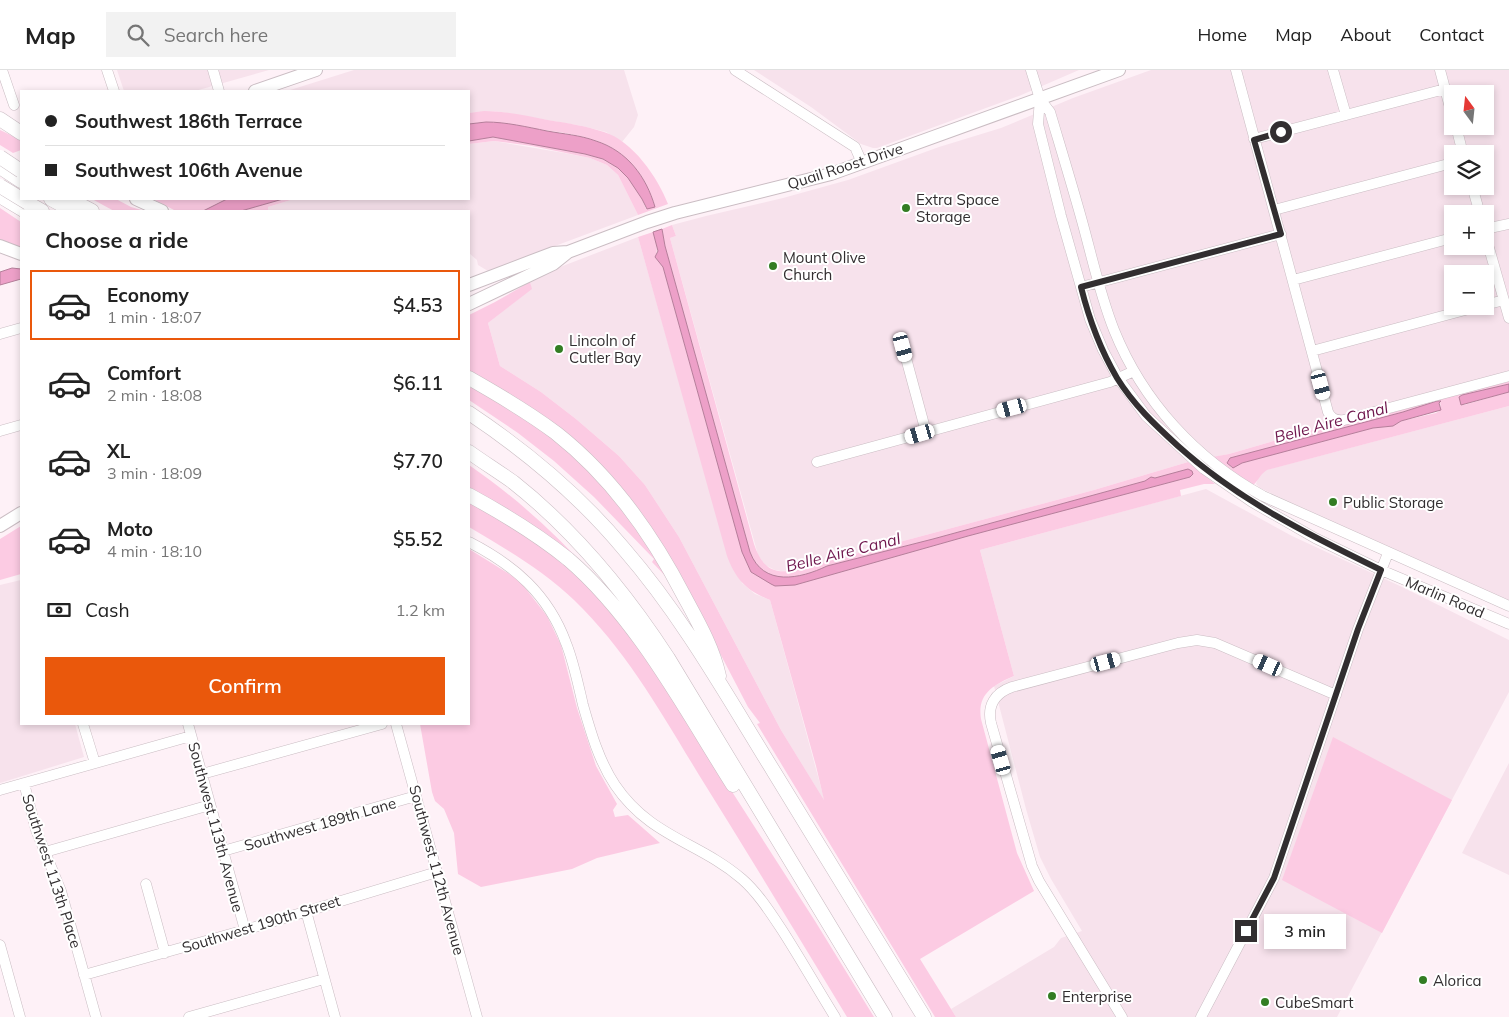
<!DOCTYPE html>
<meta charset="utf-8">
<style>
body{margin:0;font-family:Mulish,sans-serif;background:#f2f2f2;color:#222;height:100vh;display:flex;flex-direction:column;font-size:19px;white-space:nowrap}
*{box-sizing:border-box;margin:0}
p{font-size:16px;color:#767676}
.icon{flex:none;width:28px;height:28px;fill:none;stroke:currentColor;stroke-width:2;stroke-linecap:round;stroke-linejoin:round}
.map{position:relative;flex:1;overflow:hidden}
.details{position:absolute;left:20px;top:140px;width:450px;height:515px;display:flex;flex-direction:column;background:#fff;border-radius:0px;box-shadow:0 2px 8px #0003}
.details>*{flex:none}
.top-card{position:absolute;left:20px;top:20px;width:450px;height:110px;border-radius:0px;box-shadow:0 2px 8px #0003;display:grid;align-content:center;height:110px;padding:0 25px;background:#fff}
.needle{width:32px;rotate:345deg}
.fabs{position:absolute;left:1444px;top:15px;display:grid;gap:10px}
.fabs a{display:grid;place-items:center;width:50px;height:50px;border-radius:0px;background:#fff;box-shadow:0 2px 8px #0003;font-size:25px}
.end{position:absolute;width:22px;height:22px;margin:-11px;border:6px solid #322e30;background:#fff;box-shadow:0 0 0 2px #fff}
.from{border-radius:50%}
.bubble{position:absolute;height:35px;border-radius:0px;background:#fff;box-shadow:0 2px 8px #0003;font-size:16px;font-weight:600;line-height:35px;text-align:center}
.car{position:absolute;width:15px;height:30px;margin:-15px -8px;border-radius:6px;box-shadow:0 0 4px 1px #0007;background:linear-gradient(#fff 24%,#345 0 40%,#fff 0 76%,#345 0 86%,#fff 0)}
.top-card b{display:flex;align-items:center;gap:18px;height:48px;font-size:19px}
.top-card b+b{border-top:1px solid #e0e0e0}
.top-card i{width:12px;height:12px;background:#222}
ul{padding:0;list-style:none}
li{display:flex;align-items:center;gap:15px;height:70px;margin:0 10px 8px;padding:0 15px;border:2px solid transparent;border-radius:0px}
li div{flex:1}
li b{display:block;font-size:19px}
li em{font-style:normal;font-weight:600}
li.selected{border-color:#ea580c}
li>.icon{width:45px;height:45px;stroke-width:1.5}
h2{padding:0 25px;font-size:22px;line-height:60px}
.pay{display:flex;align-items:center;gap:12px;height:55px;padding:0 25px;font-size:19px}
.pay p{margin-inline-start:auto}
.cta{display:flex;gap:10px;margin-top:auto;padding:10px 25px}
.cta a{flex:1;height:58px;border-radius:0px;background:#ea580c;color:#fff;font-size:20px;font-weight:600;line-height:58px;text-align:center}
header{display:flex;align-items:center;gap:30px;box-sizing:border-box;height:70px;padding:0 25px;background:#fff;border-bottom:1px solid #e0e0e0}
header strong{font-size:24px}
nav{display:flex;gap:28px;margin-inline-start:auto;font-size:18px}
.search{width:350px;height:45px;background:#f2f2f2;display:flex;align-items:center;gap:12px;box-sizing:border-box;padding:0 18px;border-radius:0px;color:#767676;font-size:19px}
.map>svg:first-child{display:block}
.built{fill:#f7e2ec;fill-rule:evenodd}
.green{fill:#fccbe3;fill-rule:evenodd}
.water{fill:#eda0c8;stroke:#b57e9a}
.lines{fill:none;stroke-linecap:round;stroke-linejoin:round}
.minor-casing{stroke:#cabdc3;stroke-width:11}
.major-casing{stroke:#cabdc3;stroke-width:14}
.highway-casing{stroke:#cabdc3;stroke-width:15}
.minor{stroke:#fff;stroke-width:10}
.major{stroke:#fff;stroke-width:12}
.highway{stroke:#fff;stroke-width:14}
.highway-bridge-casing{stroke:#cabdc3;stroke-width:15;stroke-linecap:butt}
.highway-bridge{stroke:#fff;stroke-width:14}
.route{stroke:#322e30;stroke-width:6}
.poi-dot{fill:#337d23;stroke:#fff;stroke-width:2}
.labels{text-anchor:middle;dominant-baseline:central;stroke-width:4;stroke-linejoin:round;paint-order:stroke}
.street-label{font-size:15px;fill:#322e30;stroke:#fff}
.poi-label{font-size:15px;fill:#322e30;stroke:#fff;text-anchor:start}
.water-label{font-size:16px;font-style:italic;fill:#6f164d;stroke:#fff}
</style>
<header>
<strong>Map</strong>
<div class="search"><svg class="icon" aria-label="search" viewBox="0 0 24 24"><circle cx="10" cy="10" r="6"/><path d="M15 15l6 6"/></svg>Search here</div>
<nav><a>Home</a><a>Map</a><a>About</a><a>Contact</a></nav>
</header>
<div class="map">
<svg width="1509" height="947" viewBox="0 0 1509 947">
<rect width="100%" height="100%" fill="#fef1f7"/>
<!-- built -->
<path class="built" d="M117 0H269L195 21H124Z
M354 0H624L638 45 634 57 622 72 606 62 582 56 495 41 469 43V21H287Z
M754 0H1079L1019 26 877 78H873L861 74 811 37Z
M1151 0H1509V308L1315 359 1229 384 1188 392 1094 420 795 500 781 501 775 500 765 495 758 485 670 168 676 166 672 155 706 146 783 128 848 110 939 77 1001 58 1073 28ZM1452 24H1485V56H1452ZM1452 84H1485V116H1452ZM1452 144H1485V176H1452ZM1452 204H1485V236H1452Z
M494 71 564 83 590 88 607 95 618 105 638 145 488 201 478 195 477 190 469 183V141H268V137L294 129H469V74Z
M638 167 687 340 742 513 755 524 770 530 825 732 781 660 679 467 645 415 619 386 576 349 541 322 500 296 488 253 531 219 530 212 555 199Z
M1509 336V534L1260 418 1256 414 1259 405 1266 400Z
M1206 419 1292 466 1400 516 1509 570V622L1337 947H956L951 939 1054 877 1061 868 1082 861 1051 809 1040 787 1026 739 994 616 1014 606 980 480Z
M21 510V654H75L84 687 0 713V515Z
M1509 693V805L1462 783Z"/>
<!-- green -->
<path class="green" d="M484 41C506 41 527 46 548 50 567 53 586 56 604 62 633 71 658 108 668 134L638 145 618 105 607 95 590 88 532 76 494 71 469 74V71L493 67 585 84 603 89 618 98 628 108 642 129 646 139 654 137C648 107 626 81 597 71 578 64 557 62 537 59 514 55 492 50 469 54V43Z
M0 60 21 70V80L13 83 0 75Z
M92 129H116L131 137 145 141H114Z
M153 129H227L203 141H172L174 140Z
M283 129H294L268 137V141H241Z
M0 138 21 152V179L0 170Z
M672 155 676 166 670 168 754 474C761 495 771 505 795 500L1094 420 1188 392 1215 414H1204L1180 420 1181 426 980 480 1014 606C993 615 977 624 981 649L1017 783 1034 821 920 889 956 947H935L757 654 760 653 748 637 699 543 617 416 469 302V245L495 232 530 212 532 219 488 253 500 296 541 322 576 349 619 386 645 415 679 467 781 660 824 730 816 696 770 530C747 521 736 510 727 486L638 167 653 162C656 171 659 179 655 187L663 197 715 385 753 503 777 515H795L968 466 1190 407 1193 403 1192 401 1155 408 1151 407 1145 411 933 469 827 496C800 509 763 517 750 482L665 176 662 159Z
M1509 308V314L1462 325 1459 327 1461 335H1464L1509 322V336L1267 400C1259 405 1258 412 1252 416L1212 387 1229 384 1315 359ZM1437 331H1440L1441 340 1436 343 1401 351 1393 356 1373 358 1242 393 1232 398 1227 393 1230 388 1403 342Z
M469 318H475L565 374 624 435 670 511 652 492 654 489 594 427 554 391 518 363 469 330Z
M469 395C514 426 554 462 591 503L469 422Z
M469 429 494 443 575 501 634 569 815 851 874 947H847C798 866 749 785 699 705 662 644 626 580 574 530 543 500 506 479 469 457Z
M21 456V504L0 510V469Z
M469 479 519 510 547 546 561 575 577 638 596 696 617 734 613 740 615 747 628 745 660 773 597 788 572 799 481 817 458 804 454 763 444 739 435 731 432 722 420 654H469Z
M1333 667 1452 730 1382 863 1282 810Z"/>
<!-- water -->
<path class="water" d="M486 52C506 52 527 57 547 61 563 64 580 65 596 71 627 81 646 106 655 137L647 139 642 129 628 108 618 98 603 89 585 84 493 67 469 71V54Z
M227 129H283L241 141H203Z
M662 159 665 176 750 482C763 517 800 509 827 496L933 469 1145 411 1151 407 1155 408 1188 399 1192 401 1193 404 1190 407 968 466 795 515 775 516 771 514 751 502 742 482 663 197 655 187 658 181 653 162Z
M12 198 21 199V209L0 215V202Z
M1509 314V322L1461 335 1459 327 1462 325Z
M1437 331H1441L1439 333 1441 340 1401 351 1393 356 1373 358 1242 393 1233 398 1227 393 1230 388 1403 342Z"/>
<g class="lines">
<defs>
<path id="minor" d="M2 0 14 35
M107 0 114 21
M213 0 219 21
M735 0 855 77 862 93
M1031 0 1040 29 1050 42C1061 79 1072 115 1082 151 1092 187 1100 225 1114 260 1143 332 1196 389 1263 426L1509 536
M1236 0 1328 342C1331 349 1337 351 1344 350L1509 306
M1333 0 1346 45
M1440 0 1452 45
M1040 29 1038 54 1061 146 1090 249 1103 280 1118 308 1146 346 1204 399 1252 432 1315 468 1381 500 1509 554
M1456 56 1463 84
M1254 69 1445 19
M1472 116 1480 144
M1274 140 1452 93
M1485 159 1509 154
M1485 164 1509 248
M1293 210 1452 168
M1081 217 1281 164
M1485 235 1504 230
M0 264 21 258
M903 277 926 362
M1312 281 1480 236
M0 361 21 355
M817 392 1110 312 1134 301
M469 472C514 495 548 524 566 573 574 593 578 614 583 635 591 663 599 691 615 715 650 767 699 772 742 809 758 823 770 842 782 860 800 888 817 918 835 947
M83 654 95 693
M188 654 245 860
M396 654 477 947
M202 704 382 654
M24 713 36 760 61 821 96 947
M0 720 191 666
M223 781 416 726
M45 782 210 735
M146 814 165 883
M306 841 335 947
M0 875 20 947
M84 905 245 860 437 802
M189 947 324 909
M1122 947 1039 811 1032 796 991 653C987 635 995 623 1012 617L1178 573 1197 570 1215 573 1336 625
M1201 947 1274 808 1358 559 1388 483"/>
<path id="major" d="M255 21 316 0
M136 129 162 141
M0 176 21 184
M469 215 553 183 568 182
M469 234 553 194 568 182 647 152 675 143 831 104 1119 0
M0 456 21 443"/>
<path id="highway" d="M0 49 21 63
M0 97 21 111
M0 126 25 141
M51 129 73 141
M69 129 92 141
M28 133 42 141
M469 308C499 325 528 342 556 363 612 407 652 464 684 526 698 552 713 578 719 606
M469 343C526 381 580 426 624 479 683 547 727 626 774 702 824 783 874 865 924 947
M469 382C483 392 499 402 513 412 575 461 625 522 668 588L885 947
M469 425C504 444 537 464 568 489 637 548 685 639 733 715"/>
</defs>
<!-- minor casing -->
<use href="#minor" class="minor-casing"/>
<!-- major casing -->
<use href="#major" class="major-casing"/>
<!-- highway casing -->
<use href="#highway" class="highway-casing"/>
<!-- minor -->
<use href="#minor" class="minor"/>
<!-- major -->
<use href="#major" class="major"/>
<!-- highway -->
<use href="#highway" class="highway"/>
<defs>
<path id="highway-bridge" d="M0 87 21 101
M0 116 28 133"/>
</defs>
<!-- highway-bridge casing -->
<use href="#highway-bridge" class="highway-bridge-casing"/>
<!-- highway-bridge -->
<use href="#highway-bridge" class="highway-bridge"/>
</g>
<g class="lines">
<!-- route -->
<path class="route" d="M1246 861 1274 808 1358 559 1381 500C1309 465 1238 430 1178 376 1155 355 1133 334 1117 308 1100 279 1089 249 1081 217L1281 164 1254 70 1281 62"/>
</g>
<!-- markers -->
<g class="poi-dot">
<circle cx="906" cy="138" r="5"/>
<circle cx="773" cy="196" r="5"/>
<circle cx="559" cy="279" r="5"/>
<circle cx="1333" cy="432" r="5"/>
<circle cx="1423" cy="910" r="5"/>
<circle cx="1052" cy="926" r="5"/>
<circle cx="1265" cy="932" r="5"/>
</g>
<g class="labels">
<!-- street labels -->
<g class="street-label">
<text transform="translate(845 96) rotate(-18)">Quail Roost Drive</text>
<text transform="translate(1445 527) rotate(23)">Marlin Road</text>
<text transform="translate(320 754) rotate(-16)">Southwest 189th Lane</text>
<text transform="translate(216 757) rotate(75)">Southwest 113th Avenue</text>
<text transform="translate(437 800) rotate(75)">Southwest 112th Avenue</text>
<text transform="translate(52 801) rotate(72)">Southwest 113th Place</text>
<text transform="translate(261 854) rotate(-17)">Southwest 190th Street</text>
</g>
<!-- poi labels -->
<g class="poi-label">
<text x="916" y="129">Extra Space<tspan x="916" dy="17">Storage</tspan></text>
<text x="783" y="187">Mount Olive<tspan x="783" dy="17">Church</tspan></text>
<text x="569" y="270">Lincoln of<tspan x="569" dy="17">Cutler Bay</tspan></text>
<text x="1343" y="432">Public Storage</text>
<text x="1433" y="910">Alorica</text>
<text x="1062" y="926">Enterprise</text>
<text x="1275" y="932">CubeSmart</text>
</g>
<!-- water labels -->
<g class="water-label">
<text transform="translate(1331 352) rotate(-15)">Belle Aire Canal</text>
<text transform="translate(843 482) rotate(-14)">Belle Aire Canal</text>
</g>
</g>
</svg>
<div class="fabs">
<a><svg class="needle" viewBox="-14 -14 28 28"><path d="M0-13l5 13h-10z" fill="#e53935"/><path d="M0 13l5-13h-10z" fill="#767676"/></svg></a>
<a><svg class="icon" aria-label="layers" viewBox="0 0 24 24"><path d="M12 4l9 5-9 5-9-5zM3 14l9 5 9-5"/></svg></a>
<a>+</a>
<a>−</a>
</div>
<i class="end from" style="left:1281px;top:62px"></i>
<i class="end" style="left:1246px;top:861px"></i>
<div class="bubble" style="left:1264px;top:844px;width:82px">3 min</div>
<i class="car" style="left:903px;top:277px;rotate:165deg"></i>
<i class="car" style="left:1321px;top:315px;rotate:165deg"></i>
<i class="car" style="left:1012px;top:338px;rotate:255deg"></i>
<i class="car" style="left:920px;top:364px;rotate:254deg"></i>
<i class="car" style="left:1106px;top:592px;rotate:75deg"></i>
<i class="car" style="left:1268px;top:595px;rotate:294deg"></i>
<i class="car" style="left:1001px;top:690px;rotate:344deg"></i>
<div class="top-card">
<b><i class="from"></i>Southwest 186th Terrace</b>
<b><i></i>Southwest 106th Avenue</b>
</div>
<section class="details">
<h2>Choose a ride</h2>
<ul>
<li class="selected"><svg class="icon" aria-label="car" viewBox="0 0 24 24"><path d="M5 17H2v-5l4-1 3-4h7l3 4 3 1v5h-3M9 17h6M6 11h13"/><circle cx="7" cy="17" r="2"/><circle cx="17" cy="17" r="2"/></svg><div><b>Economy</b><p>1 min · 18:07</p></div><em>$4.53</em></li>
<li><svg class="icon" aria-label="car" viewBox="0 0 24 24"><path d="M5 17H2v-5l4-1 3-4h7l3 4 3 1v5h-3M9 17h6M6 11h13"/><circle cx="7" cy="17" r="2"/><circle cx="17" cy="17" r="2"/></svg><div><b>Comfort</b><p>2 min · 18:08</p></div><em>$6.11</em></li>
<li><svg class="icon" aria-label="car" viewBox="0 0 24 24"><path d="M5 17H2v-5l4-1 3-4h7l3 4 3 1v5h-3M9 17h6M6 11h13"/><circle cx="7" cy="17" r="2"/><circle cx="17" cy="17" r="2"/></svg><div><b>XL</b><p>3 min · 18:09</p></div><em>$7.70</em></li>
<li><svg class="icon" aria-label="car" viewBox="0 0 24 24"><path d="M5 17H2v-5l4-1 3-4h7l3 4 3 1v5h-3M9 17h6M6 11h13"/><circle cx="7" cy="17" r="2"/><circle cx="17" cy="17" r="2"/></svg><div><b>Moto</b><p>4 min · 18:10</p></div><em>$5.52</em></li>
</ul>
<div class="pay"><svg class="icon" aria-label="cash" viewBox="0 0 24 24"><path d="M3 7h18v10H3z"/><circle cx="12" cy="12" r="2"/></svg>Cash<p>1.2 km</p></div>
<div class="cta"><a>Confirm</a></div>
</section>
</div>
